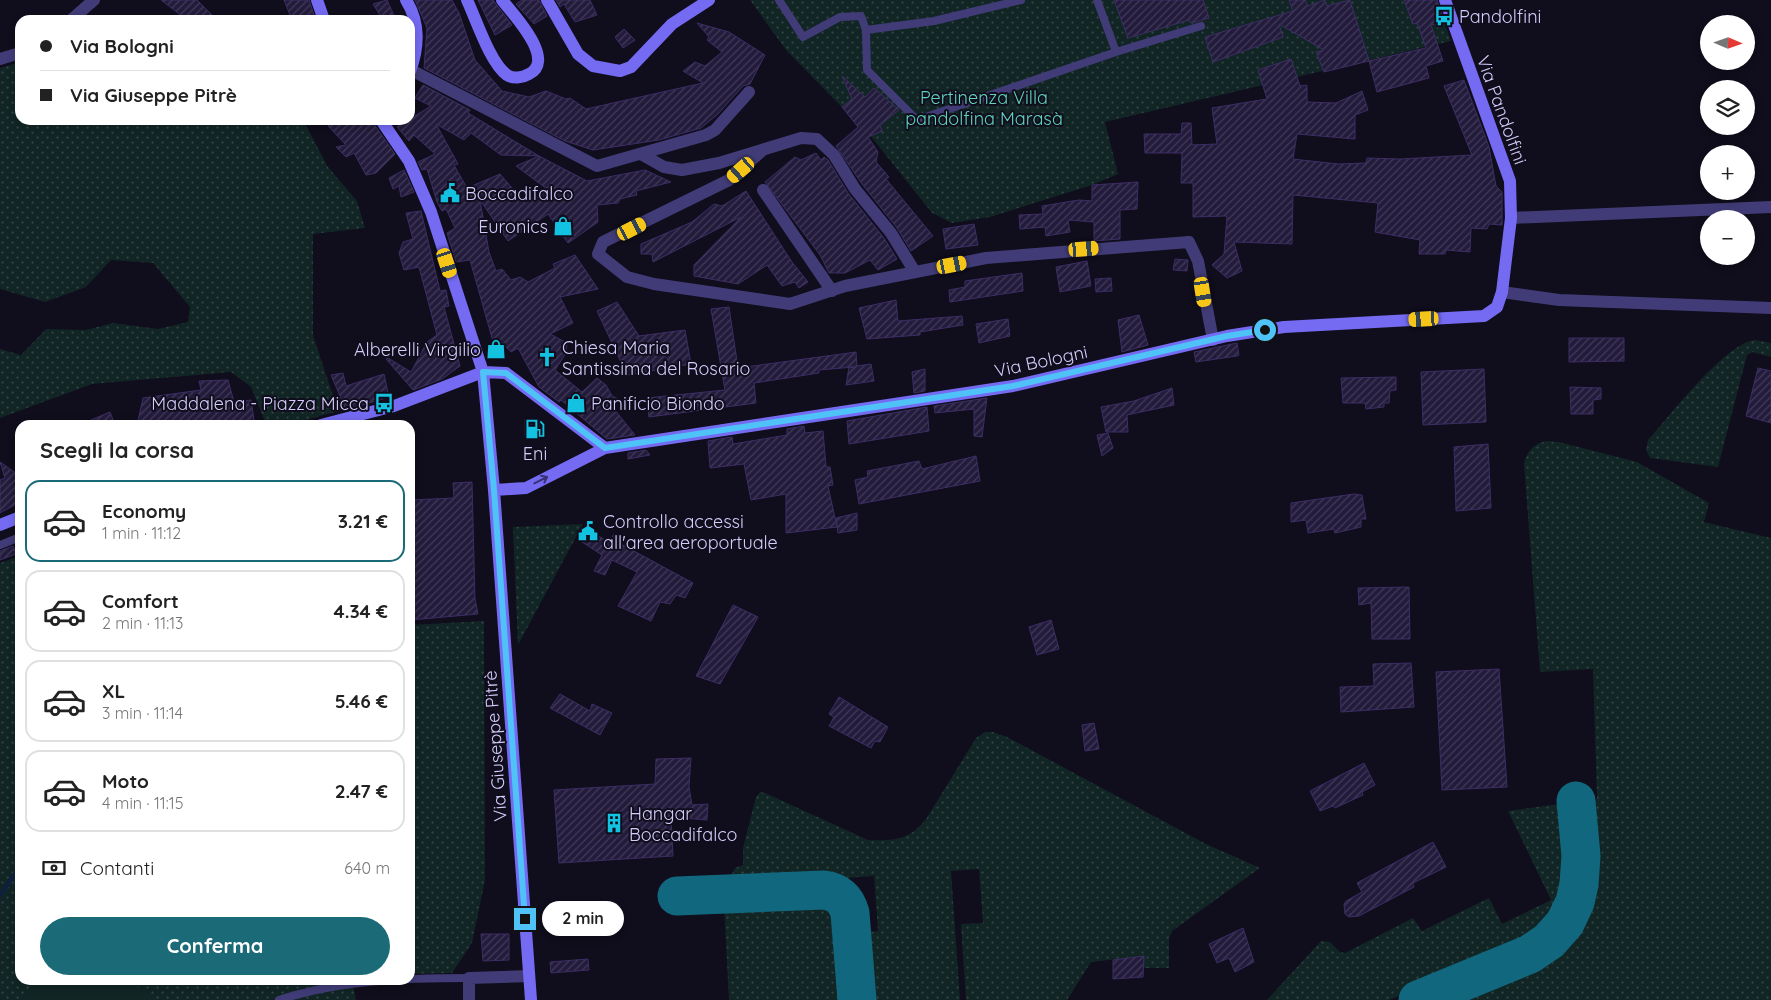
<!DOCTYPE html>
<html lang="it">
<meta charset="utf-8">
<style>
body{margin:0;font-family:Quicksand,sans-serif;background:#f2f2f2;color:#222;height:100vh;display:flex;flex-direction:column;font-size:19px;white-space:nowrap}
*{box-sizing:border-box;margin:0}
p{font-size:16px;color:#767676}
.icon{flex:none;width:28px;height:28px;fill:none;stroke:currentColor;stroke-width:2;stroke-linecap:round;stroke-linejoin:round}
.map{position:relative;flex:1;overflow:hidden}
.details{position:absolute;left:15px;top:420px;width:400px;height:565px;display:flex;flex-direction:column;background:#fff;border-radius:15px;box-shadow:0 2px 8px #0003}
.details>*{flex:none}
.guide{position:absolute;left:15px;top:15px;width:400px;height:110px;border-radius:15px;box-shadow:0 2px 8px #0003;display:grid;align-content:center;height:110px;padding:0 25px;background:#fff}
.needle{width:32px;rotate:92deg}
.fabs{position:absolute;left:1700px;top:15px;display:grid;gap:10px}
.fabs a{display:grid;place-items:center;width:55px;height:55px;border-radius:50%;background:#fff;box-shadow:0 2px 8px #0003;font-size:25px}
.end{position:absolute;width:22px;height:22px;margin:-11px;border:6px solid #4fc3f7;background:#111;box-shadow:0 0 0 2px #111}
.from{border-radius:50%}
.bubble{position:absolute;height:35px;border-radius:18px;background:#fff;box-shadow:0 2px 8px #0003;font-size:16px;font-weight:700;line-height:35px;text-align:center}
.car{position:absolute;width:15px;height:30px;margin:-15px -8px;border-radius:6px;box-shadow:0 0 4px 1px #0007;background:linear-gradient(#f5c518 24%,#345 0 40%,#f5c518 0 76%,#345 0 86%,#f5c518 0)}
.guide b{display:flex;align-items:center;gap:18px;height:48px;font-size:19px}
.guide b+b{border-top:1px solid #e0e0e0}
.guide i{width:12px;height:12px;background:#222}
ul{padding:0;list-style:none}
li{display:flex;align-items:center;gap:15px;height:82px;margin:0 10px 8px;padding:0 15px;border:2px solid #e0e0e0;border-radius:15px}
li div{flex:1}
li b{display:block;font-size:19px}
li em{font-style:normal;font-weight:700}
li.selected{border-color:#1b6a77}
li>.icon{width:45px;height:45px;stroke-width:1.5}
h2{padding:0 25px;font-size:22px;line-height:60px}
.pay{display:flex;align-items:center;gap:12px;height:55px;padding:0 25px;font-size:19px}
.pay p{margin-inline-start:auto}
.primary-button{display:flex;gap:10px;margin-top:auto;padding:10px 25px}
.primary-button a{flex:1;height:58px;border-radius:30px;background:#1b6a77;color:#fff;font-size:20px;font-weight:700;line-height:58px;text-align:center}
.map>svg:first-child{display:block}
.green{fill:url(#green-dots)}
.pitch{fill:#112525}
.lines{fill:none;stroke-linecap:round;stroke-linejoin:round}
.stream{stroke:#0f1f3e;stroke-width:4.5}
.taxiway{stroke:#11687e;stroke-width:39}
.building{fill:url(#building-hatch);stroke:#3c2e65}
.lane{stroke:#413c77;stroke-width:8}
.street{stroke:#413c77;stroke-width:12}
.secondary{stroke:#756bf3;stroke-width:12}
.oneway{stroke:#383372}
.route{stroke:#4fc3f7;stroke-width:6}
.labels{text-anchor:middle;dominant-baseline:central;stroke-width:4;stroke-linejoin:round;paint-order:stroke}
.poi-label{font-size:18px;fill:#d4ccfb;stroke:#100d1c;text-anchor:start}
.park-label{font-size:18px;fill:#5fd4bc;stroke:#100d1c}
.street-label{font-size:18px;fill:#d4ccfb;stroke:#100d1c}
</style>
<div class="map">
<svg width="1771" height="1000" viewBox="0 0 1771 1000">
<defs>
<pattern id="green-dots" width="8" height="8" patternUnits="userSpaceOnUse" patternTransform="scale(1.25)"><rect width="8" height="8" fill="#112525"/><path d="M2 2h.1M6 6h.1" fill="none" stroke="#334346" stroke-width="1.8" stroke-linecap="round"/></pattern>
<pattern id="building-hatch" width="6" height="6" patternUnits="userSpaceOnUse" patternTransform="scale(1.25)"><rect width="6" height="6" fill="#231b3b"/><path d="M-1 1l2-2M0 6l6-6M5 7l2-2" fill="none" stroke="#423b58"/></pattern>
</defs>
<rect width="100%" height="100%" fill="#100d1c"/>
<!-- green -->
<path class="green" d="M750 0H1436L1451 41 1105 122 1118 174 1092 185 990 217 952 223 932 213 873 139 786 50Z
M20 62V120H303L328 167 357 201 365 228 313 234V335L338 411 292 424H266L251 387 231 372 92 384 0 418V349L21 355 46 329 86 330 113 323 158 329 188 322 190 307 153 263 111 260 86 287 45 302 0 289V68Z
M1755 340 1771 343V357L1752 352 1747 355 1718 467 1650 458 1646 450 1648 440C1670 416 1725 343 1755 340Z
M1547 441 1559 442 1637 462 1709 503 1704 522 1771 538V1000H1461C1485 990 1513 983 1535 970 1583 941 1600 902 1599 849 1598 832 1588 812 1597 798L1593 669 1540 672 1524 464C1526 452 1534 443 1547 441Z
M583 524 518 645 513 527Z
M20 556V980H352L356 1000H0V563Z
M484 621 485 880 472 943 452 973 410 974V625Z
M985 732H993L1007 737 1206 844 1260 868 1172 931 1169 939V968H1144V956L1091 962 1067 1000H966L961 924 983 923 979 869 951 871 960 1000H865L859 933 878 931 874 876 736 886 727 884V876L732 874 735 868 743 865V848L756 797 760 792 765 793 868 840C894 841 910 840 926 819L976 738Z
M1559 804 1569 814 1573 862 1570 895 1554 923 1535 937 1510 950 1389 1000H1267L1321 941 1330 942 1340 952 1345 953 1413 918 1422 931 1489 898 1502 924 1551 900 1508 811Z
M817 892C824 894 831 896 836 900 852 914 850 978 852 1000H729L724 905 726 900 736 895Z"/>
<!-- pitch -->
<path class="pitch" d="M38 980H127L157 1000H19Z"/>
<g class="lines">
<!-- stream -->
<path class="stream" d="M0 895 20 867"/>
<!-- taxiway -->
<path class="taxiway" d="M677 896 824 890C838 892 846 899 850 913L857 1000
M1418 1000 1530 954 1549 941 1565 923 1575 902 1579 884 1581 856 1576 801"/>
</g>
<!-- building -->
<path class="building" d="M161 0H197L217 20H187Z
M284 0H309L314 15 306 17 304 20H292Z
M387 0 396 20H383L373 4Z
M415 0H452L459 13 475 60 502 91 529 97 546 91 566 99 570 98 586 109 703 83 683 71 695 62 705 66 722 52 707 40 709 37 697 23 729 32 765 55 750 84 743 86 717 115 701 128 659 140 593 150 565 141 424 68 427 28Z
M478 0H493L512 25 495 35Z
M522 0H539L547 16 534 24 516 4Z
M556 0H590L597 15 575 22 564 4 560 7Z
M1114 0H1203L1209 18 1191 23 1189 20 1128 38Z
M1289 0H1305L1308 6 1325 0 1327 6 1350 0 1369 61 1324 72 1316 52 1324 50 1279 24 1283 37 1213 62 1205 37 1293 11Z
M1404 0H1437L1444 21 1431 25 1443 61 1426 66 1429 78 1377 92 1369 61 1426 48 1417 23 1413 24Z
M624 29 635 40 623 48 615 37Z
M1291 59 1300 86 1307 85V102L1336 103 1362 91 1368 110 1355 115V139L1297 134 1293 159 1338 164 1366 163 1367 158 1400 159 1472 155 1444 86 1464 80 1489 147 1496 186 1502 192V225L1489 224 1487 229 1471 228 1470 252 1446 250 1445 254H1419L1420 240 1375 232 1378 203 1293 195 1292 244 1234 242 1242 271 1227 278 1212 265 1224 254 1227 216 1193 217V183H1181L1182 153H1145L1144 134H1181L1182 123H1191L1192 145 1217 144 1212 108 1267 99 1258 70Z
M842 76 865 97 874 88 899 110 880 125 882 131 868 137 878 152 876 162 889 177 886 179 933 236 911 251 897 228 862 184 836 146 858 127 842 107 852 99Z
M423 85 470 110 468 113 539 156 501 155 471 133 464 140 436 124 458 164 454 165 467 188 500 174 525 203 547 189 516 166 539 156 587 181 645 170 671 182 636 191 637 195 620 199 618 203 597 205 598 222 568 243 548 214 508 241 480 200 489 252 496 271 502 269 511 280 520 277 528 282 555 268 553 264 575 255 598 289 560 297 573 323 550 334 567 343 566 353 555 370 582 392 597 378 606 385 612 396 618 399 614 409 635 435 607 439 561 400 559 402 539 387 518 348 511 352 499 340 494 345 470 260 456 262 447 233 455 228 446 209 442 211 437 202 427 169 422 170 418 162 435 154 414 135 409 141 397 127 431 106 415 98Z
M336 120H371L395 154 376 173 366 175 354 153 346 157 336 147 346 145 328 126Z
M816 153 821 160 824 157 828 160 848 193 884 238 897 259 878 270 870 260 845 273H829L820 255 765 182 795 157 801 160Z
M404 170 414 192 401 197 399 186 393 189 389 178Z
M1138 182 1137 209 1120 210V239L1094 241V222L1068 220 1070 232 1046 236 1045 227 1020 229 1019 215 1043 214 1042 206 1079 200 1092 201V185Z
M746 191 792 262 808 282 799 288 795 282 782 286 767 265 738 284 694 276V265L741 217 653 262 652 254H641V244L692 222 714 204 722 206Z
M421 211 440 291 446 290 449 306 444 307 460 366 442 379 413 390 386 359 388 358 411 372 427 342 437 335 419 267 404 270 399 253 403 242 413 239 406 213Z
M974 224 978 245 946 249 943 229Z
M1175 259 1188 260 1187 271 1173 270Z
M1087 261 1091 286 1060 292 1056 267Z
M1022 273 1023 291 950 302 949 290 965 287V281Z
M1111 278 1112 291 1096 292 1095 279Z
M896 300 898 321 962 316 963 325 920 332V335L867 339 859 308Z
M617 302 639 336 685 330 691 364 627 375 597 311Z
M729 307 738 368 856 352 857 366 871 364 874 381 846 385 849 367H854L819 370V373L754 383 756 403 649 417 647 398 725 390 711 309Z
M1139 315 1148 345 1122 352 1118 320Z
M1008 319 1010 336 979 343 976 324Z
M1569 338H1624V361L1569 362Z
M1237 343 1239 355 1237 356 1196 362 1194 352Z
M1758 368 1771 371V423L1746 416Z
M925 369V391L914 393 912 372Z
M1484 369 1486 422 1423 425 1421 372Z
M343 373 346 386 384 374 389 397 346 410 331 375Z
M1396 377V390L1390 391 1389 403H1384V407L1366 409 1365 403H1343L1341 378Z
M228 380 234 402 251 400 254 420 241 425H137L143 398 201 390 199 381Z
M1570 387 1601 388V399L1593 400V414H1571Z
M1172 388 1174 405 1127 415 1128 432H1106L1101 407 1134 401Z
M987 398 982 437 974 436V409L935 413 934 406Z
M927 407 929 431 849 444 847 421Z
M110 412 115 425H79Z
M525 419H539V435L525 436Z
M804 426 805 433 823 431 826 467H830L833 485 828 486 837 527 786 533V494L751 500 744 464 710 468 708 441 732 437 733 444 787 435V429Z
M1108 433 1113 448 1102 456 1097 435Z
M1488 444 1491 508 1456 511 1454 447Z
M646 450 650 455 628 459V453Z
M976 456 980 481 859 504 855 480 868 477 867 471 919 461 922 469Z
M0 462 20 476V502L0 513V480L5 478Z
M472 482 475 599 478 614 410 620V500L454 498 453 483Z
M1354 494 1362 495 1366 519H1361V527L1335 533 1334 529 1308 533 1306 520 1291 522V503Z
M857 513V530L838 533 836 518Z
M584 528 609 542 614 534 621 538 617 548 621 544 693 583 685 598 676 595 670 604 660 602 651 621 618 606 637 572 612 560 605 575 594 571 602 555 579 540Z
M13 546 16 554 0 560V551Z
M1409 587 1410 639H1372L1371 603 1359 605 1358 588Z
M733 605 758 617 720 684 696 676Z
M1051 620 1059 649 1037 655 1029 627Z
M1411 663 1414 707 1341 712 1340 687 1374 686 1373 664Z
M1499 669 1507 787 1442 790 1436 672Z
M560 694 590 711 592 704 612 713 600 735 550 708Z
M839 697 888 727 880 742 875 741 871 748 829 726 834 717 829 714Z
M1094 723 1099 749 1085 751 1082 725Z
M691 758 689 787 692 805 708 804 707 820 671 817 673 856 559 863 554 790 655 784 656 759Z
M1364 763 1375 785 1362 792 1363 795 1335 808 1333 806 1320 811 1310 791Z
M1433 842 1446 867 1413 883 1414 887 1359 916 1349 917 1345 914 1344 904 1346 901 1362 892 1357 883Z
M1243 928 1254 962 1235 972 1229 958 1217 963 1209 944Z
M481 934H509V960L483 961Z
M1144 956 1143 977 1113 979V960Z
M588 959 589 970 551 973 550 962Z"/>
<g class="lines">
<!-- lane -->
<path class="lane" d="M779 0 803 37 840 17 861 16 866 30 867 70 917 120 1116 52 1201 26
M1097 0 1116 52
M866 30 934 21 1021 0
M0 545 20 537
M279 1000C339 980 406 978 469 978"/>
<!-- street -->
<path class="street" d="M71 20 94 0
M0 59 20 53
M411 70 597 166 706 135 715 130 749 92
M764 149 729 180 603 242 598 254 627 277 654 284 790 304 845 286 986 258 1189 242 1198 261 1213 340
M641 154 664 167 682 170 719 163 801 138 817 139 834 155 855 189 891 233 915 272
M763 190 832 291
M1511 218 1771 207
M1502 292 1559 300 1771 308
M469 1000V978L529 976"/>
<!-- secondary -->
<path class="secondary" d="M317 0 324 20
M406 0C420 22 419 48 410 71
M467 0C476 19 490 63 507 75 513 79 522 78 529 74 557 60 513 14 502 0
M547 0 578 54 593 66 620 71 631 67 672 24 709 0
M381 120 409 161 431 212 483 372 494 490 531 1000
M321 425 394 406 483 372 506 373 605 448
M494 490 526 488 605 448 1013 386 1227 336 1284 327 1484 316 1497 307 1502 292 1511 218 1510 181 1445 0
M0 525 20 517"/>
</g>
<!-- one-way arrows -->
<defs><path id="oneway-shaft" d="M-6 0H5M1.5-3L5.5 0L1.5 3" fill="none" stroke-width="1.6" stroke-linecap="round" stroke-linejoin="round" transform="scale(1.25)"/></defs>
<use class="oneway" href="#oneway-shaft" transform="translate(541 480) rotate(-26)"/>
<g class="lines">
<!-- route -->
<path class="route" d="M525 919 494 490 483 372 506 373 605 448 1013 386 1227 336 1265 330"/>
</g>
<!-- icons -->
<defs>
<symbol id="bus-bare" viewBox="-9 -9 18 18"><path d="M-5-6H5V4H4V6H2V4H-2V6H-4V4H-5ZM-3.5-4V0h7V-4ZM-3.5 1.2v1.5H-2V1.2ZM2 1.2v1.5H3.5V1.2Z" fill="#12c2e0" stroke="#100d1c" stroke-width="2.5" paint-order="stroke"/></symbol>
<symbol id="civic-bare" viewBox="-9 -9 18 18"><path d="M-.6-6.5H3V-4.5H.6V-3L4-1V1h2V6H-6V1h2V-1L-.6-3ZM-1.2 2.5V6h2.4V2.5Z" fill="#12c2e0" stroke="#100d1c" stroke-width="2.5" paint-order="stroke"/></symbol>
<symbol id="shop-bare" viewBox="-9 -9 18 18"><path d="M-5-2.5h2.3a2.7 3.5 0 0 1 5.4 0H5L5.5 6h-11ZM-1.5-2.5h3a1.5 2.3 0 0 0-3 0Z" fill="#12c2e0" stroke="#100d1c" stroke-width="2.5" paint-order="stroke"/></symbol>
<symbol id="church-bare" viewBox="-9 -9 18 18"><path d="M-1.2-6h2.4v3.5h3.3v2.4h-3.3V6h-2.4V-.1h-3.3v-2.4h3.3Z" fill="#12c2e0" stroke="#100d1c" stroke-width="2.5" paint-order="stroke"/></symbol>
<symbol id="fuel-bare" viewBox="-9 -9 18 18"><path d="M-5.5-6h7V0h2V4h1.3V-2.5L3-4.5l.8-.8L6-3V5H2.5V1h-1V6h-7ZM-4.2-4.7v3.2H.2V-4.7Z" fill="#12c2e0" stroke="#100d1c" stroke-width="2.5" paint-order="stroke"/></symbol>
<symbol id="building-bare" viewBox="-9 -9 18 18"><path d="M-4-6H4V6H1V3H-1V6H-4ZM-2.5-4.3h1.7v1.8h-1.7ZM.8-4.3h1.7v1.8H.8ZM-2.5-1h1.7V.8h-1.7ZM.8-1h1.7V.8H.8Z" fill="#12c2e0" stroke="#100d1c" stroke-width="2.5" paint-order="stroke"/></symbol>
</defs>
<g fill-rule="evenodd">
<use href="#bus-bare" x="1430" y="2" width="28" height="28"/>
<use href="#civic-bare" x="436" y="179" width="28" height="28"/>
<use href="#shop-bare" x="549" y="212" width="28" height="28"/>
<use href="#shop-bare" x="482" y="335" width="28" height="28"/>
<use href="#church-bare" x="533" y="343" width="28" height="28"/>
<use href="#bus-bare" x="370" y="389" width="28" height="28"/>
<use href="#shop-bare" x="562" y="389" width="28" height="28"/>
<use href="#fuel-bare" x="521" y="415" width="28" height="28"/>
<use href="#civic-bare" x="574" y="517" width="28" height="28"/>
<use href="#building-bare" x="600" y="809" width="28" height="28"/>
</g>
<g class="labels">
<!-- poi labels -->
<g class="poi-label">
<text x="1459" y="16">Pandolfini</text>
<text x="465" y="193">Boccadifalco</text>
<text x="548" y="226" text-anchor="end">Euronics</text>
<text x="562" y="347">Chiesa Maria<tspan x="562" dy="21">Santissima del Rosario</tspan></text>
<text x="481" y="349" text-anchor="end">Alberelli Virgilio</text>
<text x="369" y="403" text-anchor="end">Maddalena - Piazza Micca</text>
<text x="591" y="403">Panificio Biondo</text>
<text x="535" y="453" text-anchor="middle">Eni</text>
<text x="603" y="521">Controllo accessi<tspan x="603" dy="21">all'area aeroportuale</tspan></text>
<text x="629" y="813">Hangar<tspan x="629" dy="21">Boccadifalco</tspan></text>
</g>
<!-- park labels -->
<g class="park-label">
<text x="984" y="97">Pertinenza Villa<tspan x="984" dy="21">pandolfina Marasà</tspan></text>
</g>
<!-- street labels -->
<g class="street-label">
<text transform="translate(1502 110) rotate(70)">Via Pandolfini</text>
<text transform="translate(1041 361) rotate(-12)">Via Bologni</text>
<text transform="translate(495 746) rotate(-94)">Via Giuseppe Pitrè</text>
</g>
</g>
</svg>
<div class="fabs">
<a><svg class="needle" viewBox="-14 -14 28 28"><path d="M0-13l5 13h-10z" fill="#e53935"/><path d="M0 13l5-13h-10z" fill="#767676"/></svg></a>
<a><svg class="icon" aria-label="layers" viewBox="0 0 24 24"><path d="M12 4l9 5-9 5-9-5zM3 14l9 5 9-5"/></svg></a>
<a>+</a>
<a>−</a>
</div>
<i class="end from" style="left:1265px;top:330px"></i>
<i class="end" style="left:525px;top:919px"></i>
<div class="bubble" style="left:542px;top:901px;width:82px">2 min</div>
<i class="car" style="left:741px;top:170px;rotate:229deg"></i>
<i class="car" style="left:632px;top:229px;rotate:63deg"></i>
<i class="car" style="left:1084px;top:249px;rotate:86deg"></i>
<i class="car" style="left:447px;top:263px;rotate:162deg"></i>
<i class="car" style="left:952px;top:265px;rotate:79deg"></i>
<i class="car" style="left:1203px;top:292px;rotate:171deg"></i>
<i class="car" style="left:1424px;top:319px;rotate:267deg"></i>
<div class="guide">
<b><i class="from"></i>Via Bologni</b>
<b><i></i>Via Giuseppe Pitrè</b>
</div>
<section class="details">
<h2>Scegli la corsa</h2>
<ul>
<li class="selected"><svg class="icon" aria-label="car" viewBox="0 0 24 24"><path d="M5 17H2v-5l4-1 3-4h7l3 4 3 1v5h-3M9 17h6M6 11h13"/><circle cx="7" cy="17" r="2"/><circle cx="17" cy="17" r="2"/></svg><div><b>Economy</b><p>1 min · 11:12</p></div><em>3.21 €</em></li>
<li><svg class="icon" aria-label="car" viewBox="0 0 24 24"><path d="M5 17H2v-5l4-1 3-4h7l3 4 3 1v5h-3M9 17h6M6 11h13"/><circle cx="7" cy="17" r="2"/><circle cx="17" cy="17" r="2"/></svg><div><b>Comfort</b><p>2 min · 11:13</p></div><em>4.34 €</em></li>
<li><svg class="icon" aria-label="car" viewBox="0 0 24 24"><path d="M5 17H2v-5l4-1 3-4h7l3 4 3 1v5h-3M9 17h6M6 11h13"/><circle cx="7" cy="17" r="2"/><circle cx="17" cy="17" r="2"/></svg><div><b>XL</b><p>3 min · 11:14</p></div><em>5.46 €</em></li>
<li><svg class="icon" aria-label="car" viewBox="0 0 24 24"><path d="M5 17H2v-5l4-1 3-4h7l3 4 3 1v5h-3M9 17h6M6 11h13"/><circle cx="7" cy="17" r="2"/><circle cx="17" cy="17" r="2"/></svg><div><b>Moto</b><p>4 min · 11:15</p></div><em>2.47 €</em></li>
</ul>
<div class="pay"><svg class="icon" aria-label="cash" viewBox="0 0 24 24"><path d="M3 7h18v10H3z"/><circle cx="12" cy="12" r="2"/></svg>Contanti<p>640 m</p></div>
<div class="primary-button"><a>Conferma</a></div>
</section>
</div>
